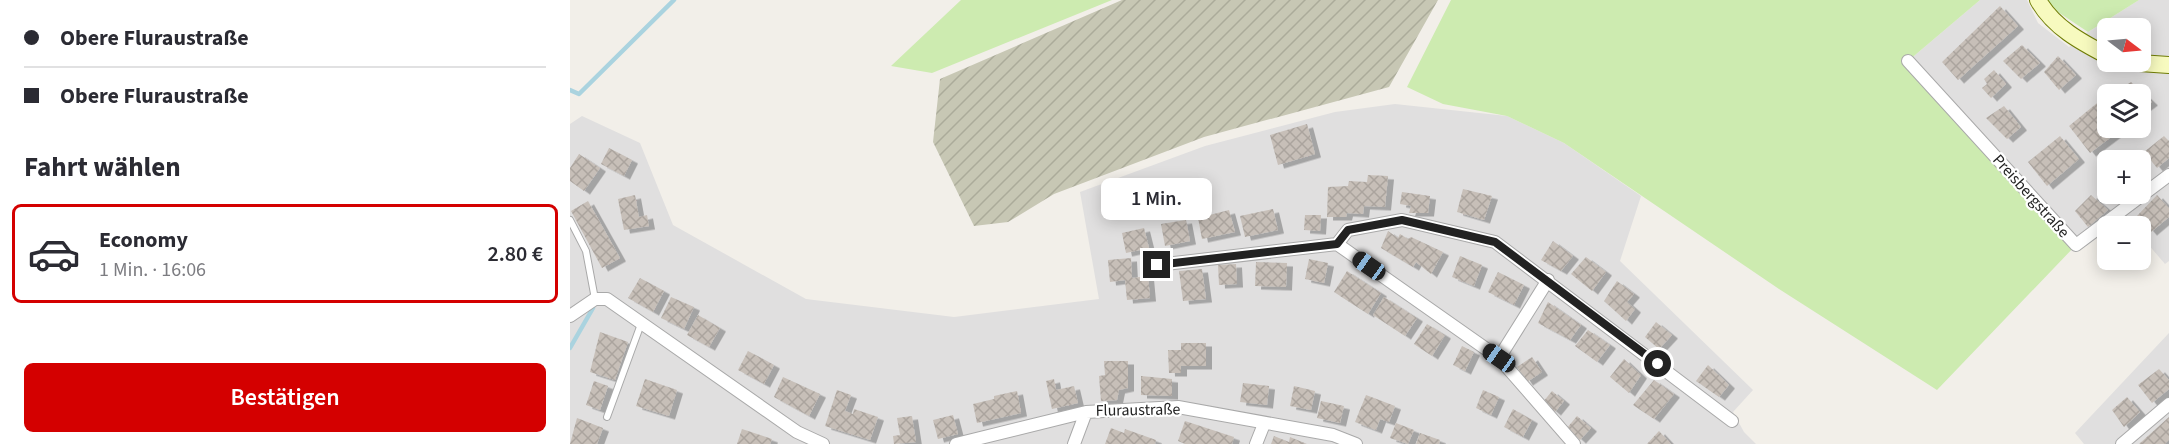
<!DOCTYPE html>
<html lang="de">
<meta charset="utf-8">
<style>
body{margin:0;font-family:"Source Sans 3",sans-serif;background:#f7f7f7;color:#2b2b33;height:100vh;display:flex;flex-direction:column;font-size:22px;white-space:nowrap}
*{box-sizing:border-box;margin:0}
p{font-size:20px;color:#7c7c81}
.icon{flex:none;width:33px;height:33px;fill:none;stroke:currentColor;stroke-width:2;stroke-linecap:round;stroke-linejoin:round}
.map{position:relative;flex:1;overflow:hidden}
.sheet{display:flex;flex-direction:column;background:#fff;width:570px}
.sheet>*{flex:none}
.top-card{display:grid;align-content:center;height:132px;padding:0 24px;background:#fff}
.needle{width:39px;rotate:106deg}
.fabs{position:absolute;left:1527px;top:18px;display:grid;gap:12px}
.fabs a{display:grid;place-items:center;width:54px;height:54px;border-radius:9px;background:#fff;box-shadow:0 3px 15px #0003;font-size:30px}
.end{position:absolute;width:27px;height:27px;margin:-14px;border:8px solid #222;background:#fff;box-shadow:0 0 0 3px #fff}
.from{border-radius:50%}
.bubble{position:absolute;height:42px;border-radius:9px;background:#fff;box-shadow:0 3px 15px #0003;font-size:20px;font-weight:600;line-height:42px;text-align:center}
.car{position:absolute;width:18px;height:36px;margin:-18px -9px;border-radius:8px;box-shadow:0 0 4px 2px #0007;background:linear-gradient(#222 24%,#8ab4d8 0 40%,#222 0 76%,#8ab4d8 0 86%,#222 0)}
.top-card b{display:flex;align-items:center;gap:21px;height:57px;font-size:22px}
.top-card b+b{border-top:2px solid #e1e1e2}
.top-card i{width:15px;height:15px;background:#2b2b33}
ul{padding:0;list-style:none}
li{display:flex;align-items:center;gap:18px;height:99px;margin:0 12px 9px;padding:0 12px;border:3px solid #e1e1e2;border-radius:9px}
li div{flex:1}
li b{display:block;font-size:22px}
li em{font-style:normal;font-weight:600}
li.selected{border-color:#d40000}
li>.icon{width:54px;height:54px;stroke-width:1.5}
h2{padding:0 24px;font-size:27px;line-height:72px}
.cta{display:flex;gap:12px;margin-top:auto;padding:12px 24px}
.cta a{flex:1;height:69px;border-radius:9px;background:#d40000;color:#fff;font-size:24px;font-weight:600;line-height:69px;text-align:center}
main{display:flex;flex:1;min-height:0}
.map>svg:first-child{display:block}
.residential{fill:#e0dfdf;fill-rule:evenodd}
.construction{fill:url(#construction-furrows)}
.grass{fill:#cdebb0}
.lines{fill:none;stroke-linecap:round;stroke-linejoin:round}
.stream{stroke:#aad3df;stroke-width:4.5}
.building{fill:url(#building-cross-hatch);filter:url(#shadow)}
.lane-casing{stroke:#a9a9a9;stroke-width:8}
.street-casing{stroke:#a9a9a9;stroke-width:14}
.secondary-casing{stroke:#707d05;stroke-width:18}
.lane{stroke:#fff;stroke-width:6}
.street{stroke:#fff;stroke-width:12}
.secondary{stroke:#f7fabf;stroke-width:16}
.route{stroke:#222;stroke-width:8}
.labels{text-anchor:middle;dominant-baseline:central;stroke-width:4.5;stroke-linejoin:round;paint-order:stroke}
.street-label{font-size:16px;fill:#222;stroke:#fff}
</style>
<main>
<section class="sheet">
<div class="top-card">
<b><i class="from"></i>Obere Fluraustraße</b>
<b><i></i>Obere Fluraustraße</b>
</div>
<h2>Fahrt wählen</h2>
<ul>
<li class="selected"><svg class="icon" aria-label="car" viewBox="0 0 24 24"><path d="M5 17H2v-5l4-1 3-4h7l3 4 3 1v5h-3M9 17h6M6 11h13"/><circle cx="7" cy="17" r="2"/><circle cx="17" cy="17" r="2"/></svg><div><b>Economy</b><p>1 Min. · 16:06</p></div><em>2.80 €</em></li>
</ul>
<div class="cta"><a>Bestätigen</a></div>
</section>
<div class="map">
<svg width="1599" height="444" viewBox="0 0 1599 444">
<defs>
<pattern id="construction-furrows" width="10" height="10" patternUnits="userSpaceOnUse" patternTransform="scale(1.5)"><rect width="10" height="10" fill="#c7c7b4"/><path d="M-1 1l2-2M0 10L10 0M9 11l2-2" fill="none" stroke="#abab9a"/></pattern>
<pattern id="building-cross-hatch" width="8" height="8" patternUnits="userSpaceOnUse" patternTransform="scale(1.5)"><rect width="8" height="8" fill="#c7bfb8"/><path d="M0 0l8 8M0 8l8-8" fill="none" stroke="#aba49e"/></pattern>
<filter id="shadow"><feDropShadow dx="6" dy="3.5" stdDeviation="0" flood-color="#0004"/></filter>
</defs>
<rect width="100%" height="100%" fill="#f2efe9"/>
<!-- residential -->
<path class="residential" d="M1410 0H1457L1468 23 1499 47 1518 32 1569 0H1599V261L1595 264 1571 236 1570 226H1562L1555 219 1544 226H1538L1537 231 1516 246 1472 207 1338 61ZM1538 28H1570V62H1538ZM1538 94H1570V128H1538ZM1538 160H1570V194H1538Z
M825 104 937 116 994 143 1071 196 1050 261 1183 390 1163 412 1174 432 1186 444H0V124L12 116 70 143 103 225 236 299 384 317 529 299 510 192 635 146 765 112Z
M1599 333V444H1514L1505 433Z"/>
<!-- construction -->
<path class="construction" d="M552 0H868L819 87 634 137 484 194 438 222 404 226 363 142 370 79Z"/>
<!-- grass -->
<path class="grass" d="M391 0H542L362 73 321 66Z
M881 0H1410L1338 61 1506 245 1367 390 1209 289 994 143 937 116 873 104 837 87Z
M1477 0H1569L1518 32 1479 6Z"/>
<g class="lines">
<!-- stream -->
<path class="stream" d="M0 90 9 94 104 0
M0 348 23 308"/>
</g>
<!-- building -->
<path class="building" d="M1430 6 1448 26 1388 80 1372 62Z
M1452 45 1470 63 1451 79 1433 61Z
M1488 56 1506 75 1489 90 1474 72Z
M1424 70 1436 84 1421 98 1412 88 1417 84 1414 79Z
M1561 82 1582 102 1570 111V94H1542Z
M1532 99 1538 106V128H1553L1520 153 1499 126Z
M1434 106 1451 127 1437 139 1416 118Z
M737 124 745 154 708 165 700 135Z
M1490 136 1509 159 1477 186 1458 162Z
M1594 136 1599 141V158L1587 168 1574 152Z
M39 148 62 160 54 176 31 164Z
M9 154 30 168 14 191 0 181V168Z
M798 175 818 176 815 207 794 206 793 214 777 213 776 217H757L758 187 778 186 779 181 797 182Z
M893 189 922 196 914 220 887 212Z
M832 192 860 196 858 213H839L841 206 830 204Z
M65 195 69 217 77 215 79 226 54 230 48 199Z
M1521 195 1538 210 1518 227 1505 211Z
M1587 195 1599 208V217L1581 232 1567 216Z
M18 201 50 258 32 268 1 211Z
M703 209 708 230 675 237 670 216Z
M659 210 665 232 632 239 628 218Z
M735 215H751L750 231 734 230Z
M616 220 620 241 595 246 591 224Z
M574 228 579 248 556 253 552 233Z
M818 231 828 238 830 234 838 239 841 237 873 252 861 274 846 262 843 267 811 248Z
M983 241 1003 256 991 271 971 260Z
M890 256 912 265 904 286 882 277Z
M1016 257 1036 272 1022 291 1001 274Z
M561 258 562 278 578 276 580 298 557 300 555 280 540 282 538 260Z
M739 259 758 263 754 283 735 279Z
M686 262 717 263 716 287 685 286Z
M666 264 667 284 649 285 648 265Z
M632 269 636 299 613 301 609 271Z
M777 271 811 293 798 314 764 292Z
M928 272 954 285 944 305 918 292Z
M70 278 94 291 83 312 58 298Z
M1047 281 1064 294 1057 302 1065 309 1056 321 1034 301Z
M101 297 124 307 114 329 91 318Z
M814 297 847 318 835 336 803 315Z
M978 302 1011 325 1000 340 968 323Z
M128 315 150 328 139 347 117 335Z
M1086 322 1102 335 1089 349 1075 337Z
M857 324 875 335 862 356 844 344Z
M1018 330 1040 345 1027 362 1005 346Z
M30 332 58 342 45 380 20 372Z
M611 343H636V366H611V373H599L598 350H611Z
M892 346 904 352 895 371 883 365Z
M178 351 204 365 194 384 168 370Z
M962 357 972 372 957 382 947 367Z
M1054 359 1071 375 1059 393 1040 377Z
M534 361H558V388L549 390 547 400 531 401 529 376 535 375Z
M1138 365 1159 385 1149 397 1126 381Z
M1589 369 1599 380V389L1582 403 1568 385Z
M571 376 602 379V396L571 395Z
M213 377 250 394 239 416 204 397Z
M75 379 107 390 99 416 66 406Z
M484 379 486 390 504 386 508 403 482 409 476 381Z
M1084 380 1104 394 1084 419 1063 405Z
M24 381 38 386 30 410 16 405Z
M673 383 699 386 697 405 670 402Z
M724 386 745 391 741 410 720 406Z
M267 390 281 395 275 411 283 414 284 409 308 417 300 440 255 426Z
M913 390 929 397 921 415 906 408Z
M447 391 451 413 407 423 403 404 424 399V396Z
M982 391 994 401 985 412 973 402Z
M796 395 825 406 819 422 810 419 806 430 785 422Z
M1557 397 1570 412 1554 427 1542 410Z
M751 401 774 406 770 423 747 418Z
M943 409 962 420 953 437 934 427Z
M383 415 388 434 368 439 363 420Z
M342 416 346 442 324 444 323 436 330 435 327 418Z
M1007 416 1021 428 1010 440 997 428Z
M1599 417V440L1595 444H1569Z
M7 418 33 428 27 444H0Z
M615 421 664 437 662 444H615L608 441Z
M826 423 844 430 838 444 820 438Z
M541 428 554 433 555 429 586 440 585 444H535Z
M172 429 202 439 200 444H167Z
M1089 431 1101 444H1077Z
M850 433 870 440 869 444H846Z
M704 436 719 442 720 437 737 444H701Z"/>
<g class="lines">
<defs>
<path id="lane" d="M0 220 16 251 25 299
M37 417 71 324"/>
<path id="street" d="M1338 61 1506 245 1599 175
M767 244 778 230 832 220 925 242 1162 421
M587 265 767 244 929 358 1004 444
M0 316 25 299H37L227 432 253 444
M929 358 978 280
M386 444 516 412 608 407 763 435 786 444
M504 444 516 412
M686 444 694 424
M1552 444 1599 404"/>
<path id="secondary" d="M1468 0C1483 27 1511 42 1538 56
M1555 62 1599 65"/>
</defs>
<!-- lane casing -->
<use href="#lane" class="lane-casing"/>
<!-- street casing -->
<use href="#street" class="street-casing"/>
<!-- secondary casing -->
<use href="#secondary" class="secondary-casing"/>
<!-- lane -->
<use href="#lane" class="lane"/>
<!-- street -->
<use href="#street" class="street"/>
<!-- secondary -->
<use href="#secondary" class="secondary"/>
</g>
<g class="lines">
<!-- route -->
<path class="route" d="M587 265 767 244 778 230 832 220 925 242 1088 364"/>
</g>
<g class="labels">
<!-- street labels -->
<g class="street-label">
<text transform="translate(1461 196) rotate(48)">Preisbergstraße</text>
<text transform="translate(568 410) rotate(-1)">Fluraustraße</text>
</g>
</g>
</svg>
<div class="fabs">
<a><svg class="needle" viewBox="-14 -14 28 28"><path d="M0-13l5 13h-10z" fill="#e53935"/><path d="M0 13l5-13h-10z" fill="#7c7c81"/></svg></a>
<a><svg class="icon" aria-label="layers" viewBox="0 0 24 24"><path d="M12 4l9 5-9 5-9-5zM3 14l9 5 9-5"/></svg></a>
<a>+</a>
<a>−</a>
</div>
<i class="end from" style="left:1088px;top:364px"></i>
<i class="end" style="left:587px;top:265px"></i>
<div class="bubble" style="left:531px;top:178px;width:111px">1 Min.</div>
<i class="car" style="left:799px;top:266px;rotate:305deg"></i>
<i class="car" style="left:929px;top:358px;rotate:305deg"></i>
</div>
</main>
